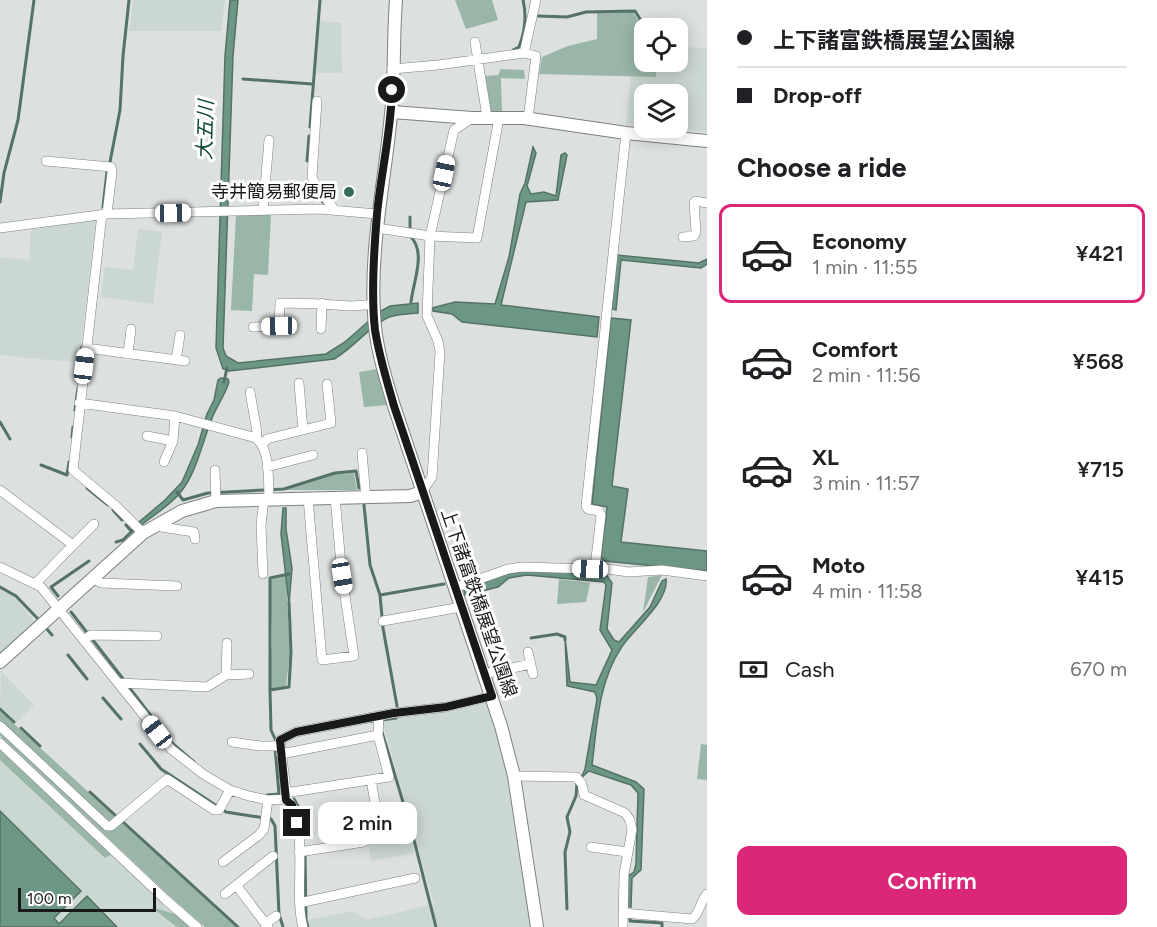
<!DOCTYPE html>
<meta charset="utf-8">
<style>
body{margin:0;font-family:Figtree,"Noto Sans JP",sans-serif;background:#f6f6f6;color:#202124;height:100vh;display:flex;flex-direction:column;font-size:22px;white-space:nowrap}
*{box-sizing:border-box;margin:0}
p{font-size:20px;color:#757577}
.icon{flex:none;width:33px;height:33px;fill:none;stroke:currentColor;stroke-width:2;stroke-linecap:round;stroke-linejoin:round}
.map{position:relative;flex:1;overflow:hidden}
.panel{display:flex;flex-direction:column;background:#fff;width:450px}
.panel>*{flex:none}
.hud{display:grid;align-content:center;height:132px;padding:0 30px;background:#fff}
.fabs{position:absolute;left:634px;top:18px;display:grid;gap:12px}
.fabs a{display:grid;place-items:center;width:54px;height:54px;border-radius:12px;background:#fff;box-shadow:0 3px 15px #0003;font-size:30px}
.scale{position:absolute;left:18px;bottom:15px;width:138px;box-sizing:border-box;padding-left:6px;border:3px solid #181a19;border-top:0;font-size:16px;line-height:21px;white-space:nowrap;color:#181a19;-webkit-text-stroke:4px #fff;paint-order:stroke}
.end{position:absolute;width:27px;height:27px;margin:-14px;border:8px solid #181a19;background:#fff;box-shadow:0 0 0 3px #fff}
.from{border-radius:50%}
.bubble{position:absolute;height:42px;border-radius:12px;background:#fff;box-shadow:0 3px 15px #0003;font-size:20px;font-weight:600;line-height:42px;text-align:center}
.car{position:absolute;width:18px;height:36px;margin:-18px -9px;border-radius:8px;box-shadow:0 0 4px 2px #0007;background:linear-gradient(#fff 24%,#345 0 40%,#fff 0 76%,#345 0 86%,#fff 0)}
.hud b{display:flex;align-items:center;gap:21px;height:57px;font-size:22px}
.hud b+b{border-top:2px solid #e0e0e0}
.hud i{width:15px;height:15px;background:#202124}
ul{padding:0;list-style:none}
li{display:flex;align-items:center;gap:18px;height:99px;margin:0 12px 9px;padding:0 18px;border:3px solid transparent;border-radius:12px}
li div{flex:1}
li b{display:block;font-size:22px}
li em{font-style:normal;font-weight:600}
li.current{border-color:#db2777}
li>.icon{width:54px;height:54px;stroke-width:1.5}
h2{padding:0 30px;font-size:27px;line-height:72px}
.pay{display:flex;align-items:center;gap:15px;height:66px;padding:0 30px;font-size:22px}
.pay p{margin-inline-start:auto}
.primary-button{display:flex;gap:12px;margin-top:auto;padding:12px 30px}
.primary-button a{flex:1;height:69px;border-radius:12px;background:#db2777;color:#fff;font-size:24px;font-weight:600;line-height:69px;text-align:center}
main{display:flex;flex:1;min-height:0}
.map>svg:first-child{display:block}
.built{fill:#cbd7d1}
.green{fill:#99b6a9}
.water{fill:#6d9785;stroke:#547265;stroke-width:1.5}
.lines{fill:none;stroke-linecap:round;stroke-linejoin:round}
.stream{stroke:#547265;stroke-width:3}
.street-casing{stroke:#7d817f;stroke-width:10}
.secondary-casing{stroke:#7d817f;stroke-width:14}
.street{stroke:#fff;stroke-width:9}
.secondary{stroke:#fff;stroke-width:12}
.route{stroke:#181a19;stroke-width:8}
.poi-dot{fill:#346e58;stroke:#fff;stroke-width:2}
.labels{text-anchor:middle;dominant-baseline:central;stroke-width:6;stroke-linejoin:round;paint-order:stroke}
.poi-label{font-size:18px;fill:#181a19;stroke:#fff;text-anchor:end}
.street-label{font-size:18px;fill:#181a19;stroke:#fff}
.water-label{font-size:20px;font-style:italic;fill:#114a37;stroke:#fff}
</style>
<main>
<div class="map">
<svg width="707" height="927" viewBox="0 0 707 927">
<rect width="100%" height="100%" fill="#dce0df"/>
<!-- built -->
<path class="built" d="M133 0H225L221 31H129Z
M319 21 341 23 342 73H315Z
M678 46 707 49V132L657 128H678V94H645V126L626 125 631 76 656 77 657 62H678Z
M96 219 79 363 0 355V257L29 260 31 229Z
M138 229 162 232 153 304 101 297 105 267 133 270Z
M0 589 15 597 36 623 0 654Z
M1 671 34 705 16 723 0 708Z
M488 702 509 779 532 927H310L308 920 353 911 366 920 434 904 382 720 446 711Z
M0 750 181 918 191 927H0Z
M411 833 414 853 371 861 368 840Z"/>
<!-- green -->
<path class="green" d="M455 0H492L498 20 466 29Z
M633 12 638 20V39L645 41V62H657L656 77 539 74 542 57 568 46 597 39V13Z
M501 69 524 70 525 79 501 78 502 112 491 111 485 76 498 75Z
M236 215H271L268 275 254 274 252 311 231 310Z
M377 369 388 405 364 407 359 372Z
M354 473 357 490H286L336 474Z
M662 575 643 612 648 577Z
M286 576 290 652 286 686 271 689 269 673 272 643 270 580Z
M559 579 590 583 586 602 557 604Z
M0 711 236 927H205L175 901 0 736Z
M701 744 707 745V780L697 779Z
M0 750 112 854 105 858 0 760Z
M151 907 178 915 191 927H177Z"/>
<!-- water -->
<path class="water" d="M230 0H238L233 56 223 348 226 356 238 363 326 354 345 342 379 312 390 306 418 303V313C410 314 401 314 393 316 375 320 353 349 334 359L229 371 223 369 216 348 225 56Z
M533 147 536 153 527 186 531 194 544 192 556 196 561 155 565 153 567 155 558 200 526 202 501 305 599 317 597 337 462 322 452 314 433 311 432 308 455 302 495 304 509 257 520 194 525 183Z
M616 255 699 263 707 259V264L701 268 621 260 616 310 612 309Z
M611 318 631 320 612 486 628 489 621 542 707 551V571L604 561 601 557 607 507 592 504Z
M221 378 228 379 229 382C225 395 218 404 213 416 202 441 198 471 180 493 169 506 154 515 140 526L138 523 165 500 182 482 198 445 207 414 214 400 218 380Z
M283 508H286V529L292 568 289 604 281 534Z
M520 571 594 573 607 576 612 583 607 629 614 640 619 642 650 607 662 581 666 579C669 602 632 630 621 648 598 683 597 726 592 765L636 782 644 789 641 870 632 878 631 907 627 906 628 876 634 872 636 864 638 793 631 785 589 771 581 778 585 769 597 699 595 692 567 686 565 637 570 682 596 685 612 650 600 630 606 585 604 582 527 575 509 578 498 587 465 595 464 590 501 575Z
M0 811 81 891 54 918 59 924 87 896 117 927H0Z"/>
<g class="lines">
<!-- stream -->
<path class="stream" d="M538 16 567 17 586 12 635 11 640 19 638 34 645 39
M678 44H686
M513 50 519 47C525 32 527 17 523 0
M243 79 312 84
M310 127 320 0
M307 161 309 136
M110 162 120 110 123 56 129 0
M309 185 323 202
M0 202 4 173 18 120 34 0
M103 207 107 172
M410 230V217
M410 236C427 252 413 282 411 302
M80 365 82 347
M224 382 227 368
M75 410 78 388
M0 422 10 439
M72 437 73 427
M41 465 67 475 69 462
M87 488 108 505
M177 492 183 500 208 493 284 489 335 473 356 471 359 488
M364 505 370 565 380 595 383 628 397 706
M113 510 122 520
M126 525 132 532
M116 542 123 540 136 527
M0 587 16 596 38 619
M380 595 444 584
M58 596 51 587 89 561
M71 612 124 680
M46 628 52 635
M531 638 557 634 565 637V640
M68 655 87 679
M128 686 172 743 194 762
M270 690V578L289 574
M103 698 121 719
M0 709 14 722
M382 723V720L396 718
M21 728 40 746
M382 732 412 832 436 927
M276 741 271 730 270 690 289 687 291 652 289 602
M140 744 161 769 226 812 271 819 275 826 279 914 283 927
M90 792 115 815
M267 795 279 794 275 747
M294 799 299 808 301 819
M123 822 238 927
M305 853 306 920 308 927
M567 909 565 852 570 832 567 817 576 796 577 783
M630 914V921L662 923V927"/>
<defs>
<path id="street" d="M475 42 487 117
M524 53 536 56 528 119
M392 69 438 65 524 53 536 0
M317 101 312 177 316 185 334 209
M46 161 111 167 112 172 107 214
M263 210 269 140
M102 214 73 470 116 506 143 533
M0 228 107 214 319 209 377 214
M377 228 430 236 477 238 499 118
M683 237 694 236 696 232 694 203 696 201 707 203
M253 327 279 326 280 303C304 303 327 304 351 306 359 306 365 304 373 305
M321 329 322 303
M86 348 185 361
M128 354 131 329
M176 360 180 335
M299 383 303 430
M250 392 257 432 256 438
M79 403 175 416 256 438C271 451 268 480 269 499
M147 436 173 441
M263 444 267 439 331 423 327 384
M362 453 366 497
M164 462 173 441 175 416
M267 467 313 455
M215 470 216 501
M0 490 73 545 36 583
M422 492 432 477 440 352 438 341 427 316 430 236 454 130 472 118
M308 498 322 660 354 656 342 576 335 497
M155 526 194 532 195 539
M73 545 94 524
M0 567 41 587 171 749 203 774 230 790 249 796 268 800 287 799
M595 567 601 515 599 511 588 509 586 506 626 133
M263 574 261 525 264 499
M93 578 101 583 177 586
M454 588 508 569 522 567 590 569 595 567 628 572 662 570 707 576
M383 621 461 607
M85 639 91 635 157 636
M528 652 533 674
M484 674 531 664
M226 675 249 674
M119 683 207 687 226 675 227 643
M0 726 107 826H111L167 779 214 810H219L230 790
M232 742 260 746H280
M0 743 166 900 197 927
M281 754 378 735
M514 776 576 777 582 784 584 795 625 813 630 820 632 830 624 874 623 927
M371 780 378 820
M285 793 389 777 378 735 379 717
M591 847 627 852
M299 852 364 842
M223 862 259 835 264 829 268 800
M236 885 268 927
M225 894 273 856
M299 903 415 878
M623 913 692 919C700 913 700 902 707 894
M265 924 276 916
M303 927C293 894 310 823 287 799L280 740 296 732 394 713 446 707 492 696"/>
<path id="secondary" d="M396 0C393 38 395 76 391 114 385 180 370 246 374 313 375 345 385 376 394 406L501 726 514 776 537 927
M392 112 472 118H524L626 133 707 141
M0 662 143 533 182 511 216 501 410 496 422 492"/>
</defs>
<!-- street casing -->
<use href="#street" class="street-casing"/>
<!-- secondary casing -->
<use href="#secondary" class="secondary-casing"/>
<!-- street -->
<use href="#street" class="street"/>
<!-- secondary -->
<use href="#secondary" class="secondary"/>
</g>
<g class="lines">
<!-- route -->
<path class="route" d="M297 823 292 805 286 800 280 740 296 732 394 713 446 707 492 696 394 406C387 381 379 356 375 330 371 296 374 249 377 214 381 173 391 132 392 90"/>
</g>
<!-- markers -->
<circle class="poi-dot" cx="349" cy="192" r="6"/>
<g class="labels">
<!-- poi labels -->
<g class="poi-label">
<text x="337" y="192">寺井簡易郵便局</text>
</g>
<!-- street labels -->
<g class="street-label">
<text transform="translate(479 603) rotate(71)">上下諸富鉄橋展望公園線</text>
</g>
<!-- water labels -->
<g class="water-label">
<text transform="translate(205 130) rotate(-88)">大五川</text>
</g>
</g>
</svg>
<div class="fabs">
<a><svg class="icon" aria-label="locate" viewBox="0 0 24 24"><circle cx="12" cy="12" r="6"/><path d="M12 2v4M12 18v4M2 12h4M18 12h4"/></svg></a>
<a><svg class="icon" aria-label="layers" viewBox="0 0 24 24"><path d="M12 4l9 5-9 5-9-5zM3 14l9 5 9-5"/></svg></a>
</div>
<div class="scale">100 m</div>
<i class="end from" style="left:392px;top:90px"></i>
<i class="end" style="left:297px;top:823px"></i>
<div class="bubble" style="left:318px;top:802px;width:99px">2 min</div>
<i class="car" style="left:444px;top:173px;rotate:12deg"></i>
<i class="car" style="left:173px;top:213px;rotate:89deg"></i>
<i class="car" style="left:279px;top:326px;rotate:269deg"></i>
<i class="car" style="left:84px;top:366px;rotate:7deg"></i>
<i class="car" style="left:590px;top:569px;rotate:272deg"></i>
<i class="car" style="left:342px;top:576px;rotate:171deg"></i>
<i class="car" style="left:157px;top:732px;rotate:322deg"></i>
</div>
<section class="panel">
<div class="hud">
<b><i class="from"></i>上下諸富鉄橋展望公園線</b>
<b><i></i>Drop-off</b>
</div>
<h2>Choose a ride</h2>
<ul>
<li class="current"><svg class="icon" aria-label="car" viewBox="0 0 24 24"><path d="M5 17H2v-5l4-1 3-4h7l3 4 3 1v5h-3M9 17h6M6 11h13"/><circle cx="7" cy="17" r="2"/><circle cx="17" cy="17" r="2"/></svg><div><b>Economy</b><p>1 min · 11:55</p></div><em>¥421</em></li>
<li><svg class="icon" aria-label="car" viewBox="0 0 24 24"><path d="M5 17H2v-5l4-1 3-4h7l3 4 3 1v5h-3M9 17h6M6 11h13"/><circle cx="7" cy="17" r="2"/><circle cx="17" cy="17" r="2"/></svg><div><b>Comfort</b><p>2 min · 11:56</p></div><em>¥568</em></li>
<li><svg class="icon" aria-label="car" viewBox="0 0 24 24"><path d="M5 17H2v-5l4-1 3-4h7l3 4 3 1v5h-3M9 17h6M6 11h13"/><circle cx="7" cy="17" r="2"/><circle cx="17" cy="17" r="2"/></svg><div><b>XL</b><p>3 min · 11:57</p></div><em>¥715</em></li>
<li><svg class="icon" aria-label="car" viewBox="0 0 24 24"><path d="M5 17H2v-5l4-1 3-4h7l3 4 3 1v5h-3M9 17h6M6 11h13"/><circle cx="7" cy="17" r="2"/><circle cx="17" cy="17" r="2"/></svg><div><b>Moto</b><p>4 min · 11:58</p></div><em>¥415</em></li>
</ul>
<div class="pay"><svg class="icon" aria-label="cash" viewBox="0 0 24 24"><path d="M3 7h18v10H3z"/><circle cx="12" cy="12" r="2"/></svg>Cash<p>670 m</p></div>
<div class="primary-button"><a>Confirm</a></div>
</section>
</main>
